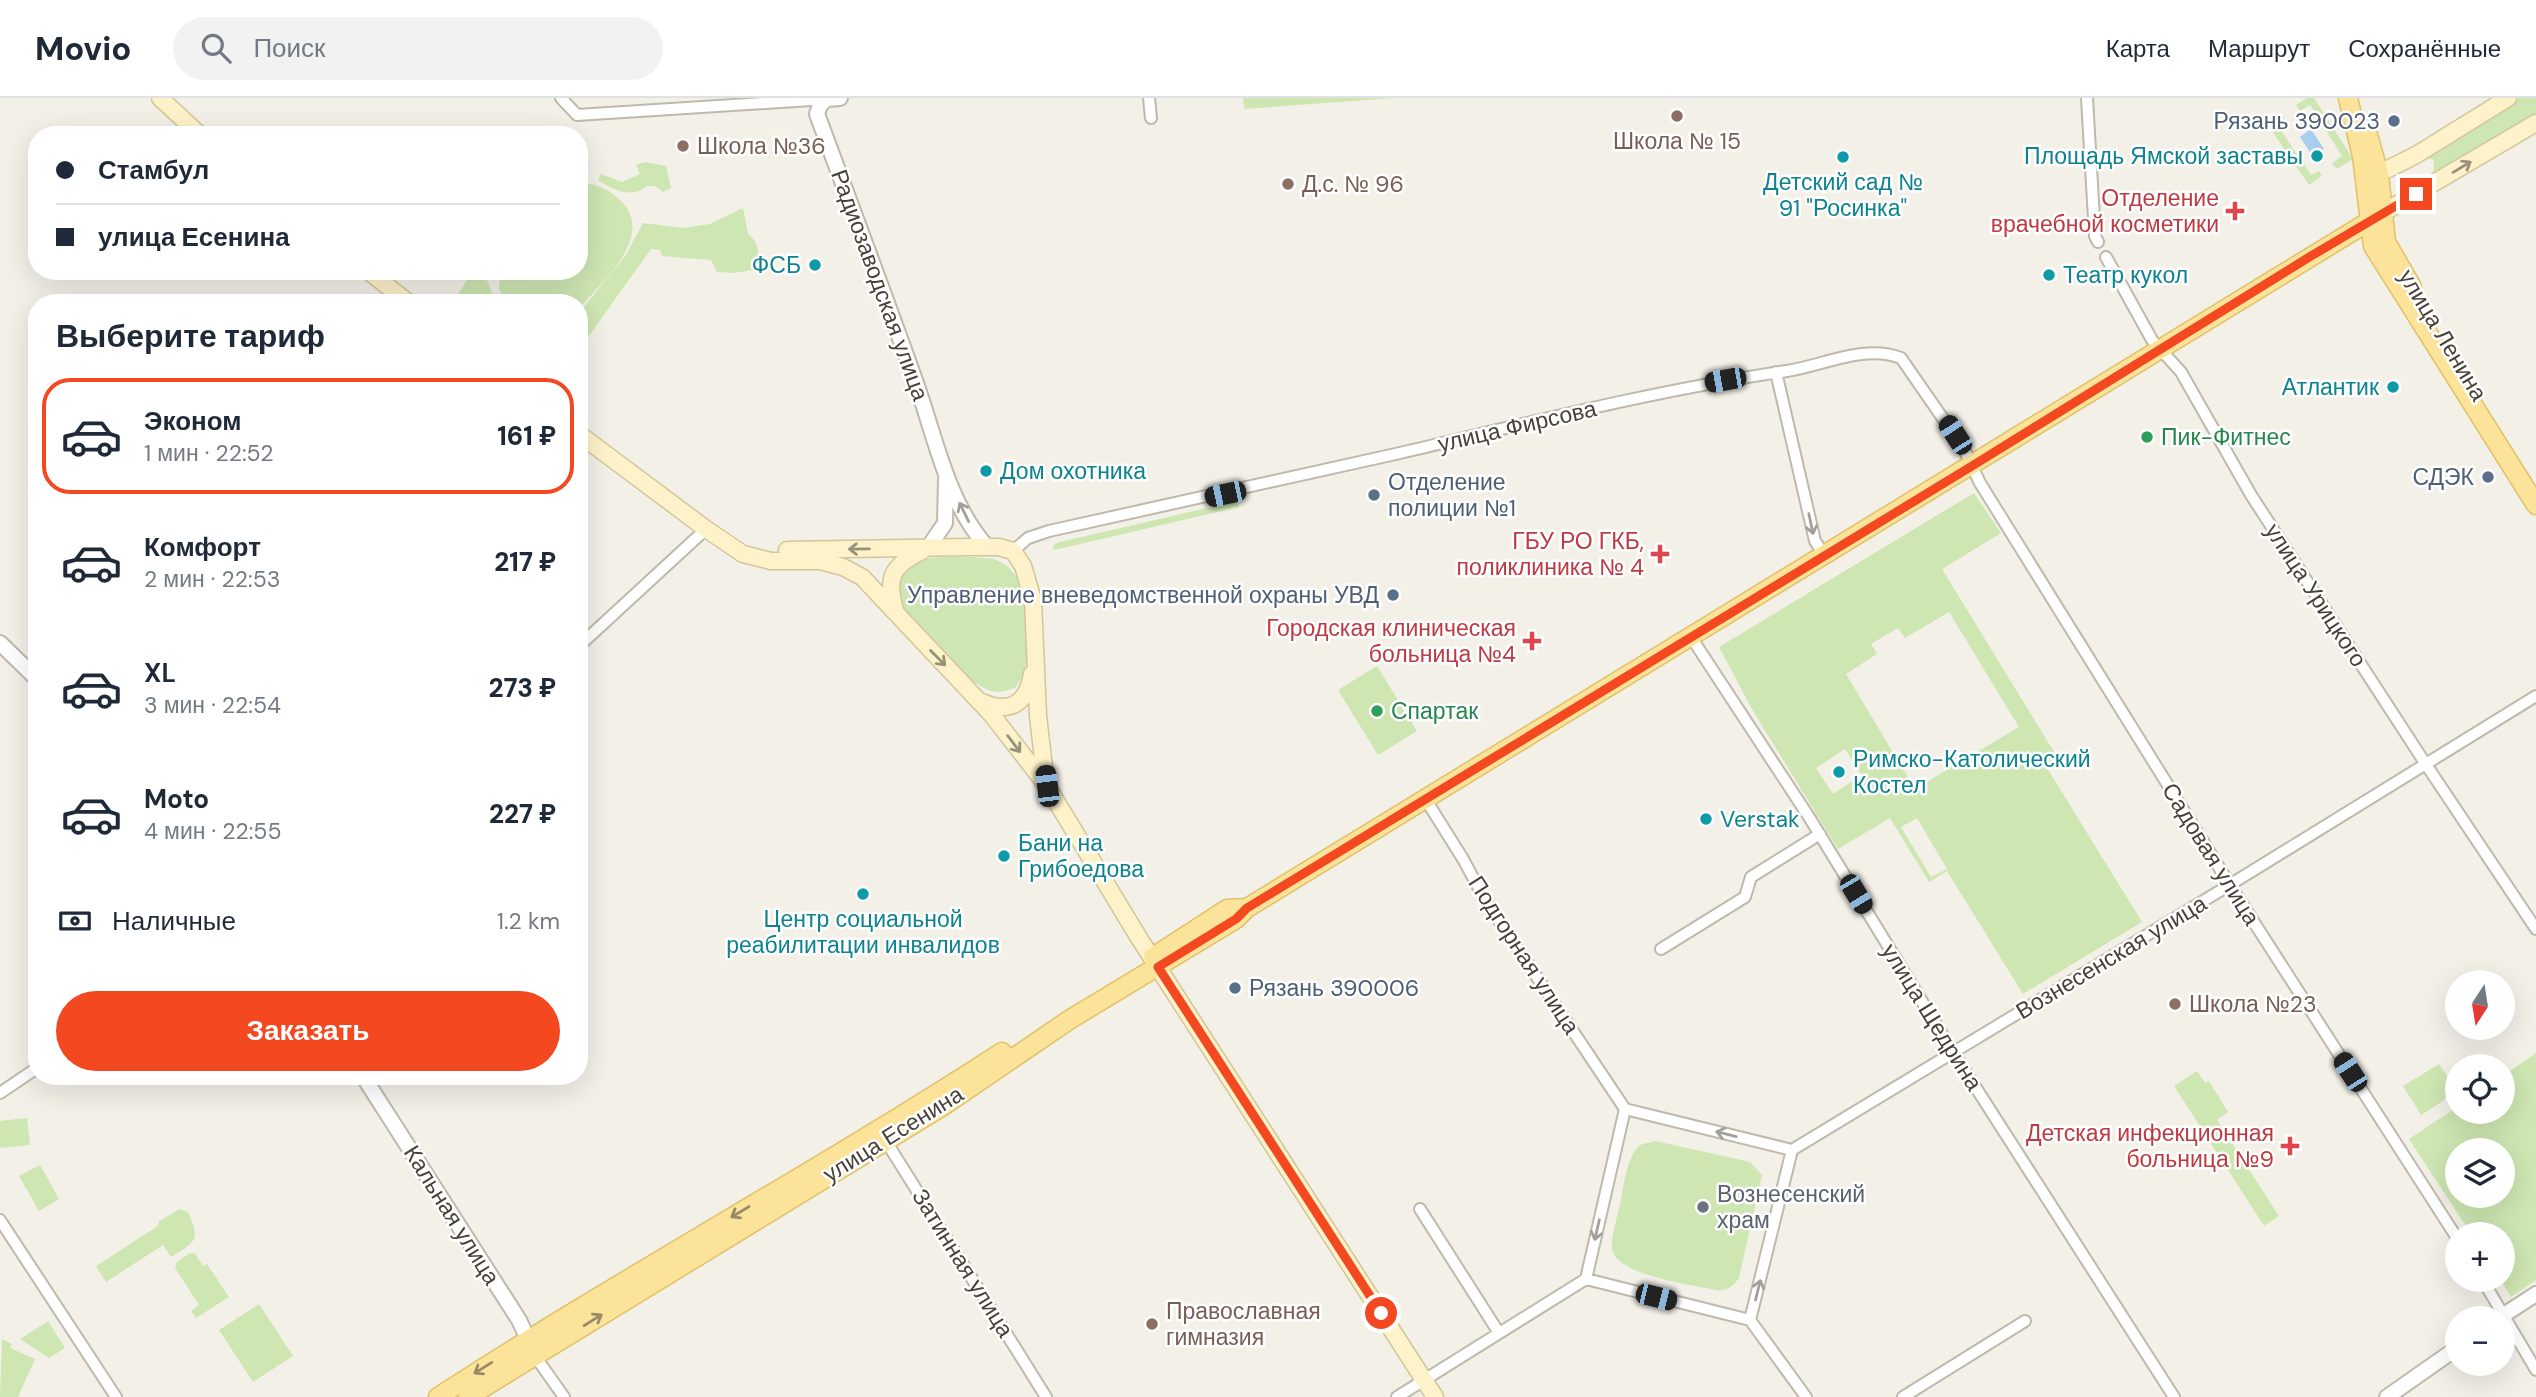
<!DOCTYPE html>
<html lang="ru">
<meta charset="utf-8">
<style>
body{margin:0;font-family:"DM Sans",sans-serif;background:#f2f2f3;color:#1f2937;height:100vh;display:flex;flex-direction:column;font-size:26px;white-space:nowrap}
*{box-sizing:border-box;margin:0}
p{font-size:23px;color:#747a83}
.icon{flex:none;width:38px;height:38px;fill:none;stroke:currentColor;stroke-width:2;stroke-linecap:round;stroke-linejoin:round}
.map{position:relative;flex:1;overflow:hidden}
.drawer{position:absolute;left:28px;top:196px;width:560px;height:791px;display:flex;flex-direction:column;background:#fff;border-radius:28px;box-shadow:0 7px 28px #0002}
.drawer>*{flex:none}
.guide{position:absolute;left:28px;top:28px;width:560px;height:154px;border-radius:28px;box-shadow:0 7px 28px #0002;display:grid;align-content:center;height:154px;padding:0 28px;background:#fff}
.needle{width:46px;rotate:192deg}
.buttons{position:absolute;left:2445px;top:872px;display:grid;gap:14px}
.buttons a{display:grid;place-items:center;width:70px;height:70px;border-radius:50%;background:#fff;box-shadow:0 7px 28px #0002;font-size:35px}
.end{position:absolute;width:32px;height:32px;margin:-16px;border:9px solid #f34820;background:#fff;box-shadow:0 0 0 4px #fff}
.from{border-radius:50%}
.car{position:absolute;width:21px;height:42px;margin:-21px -10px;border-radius:9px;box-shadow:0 0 5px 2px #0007;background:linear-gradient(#222 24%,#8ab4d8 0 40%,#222 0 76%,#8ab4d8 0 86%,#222 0)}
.guide b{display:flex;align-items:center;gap:24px;height:66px;font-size:26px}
.guide b+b{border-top:2px solid #e0e1e3}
.guide i{width:18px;height:18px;background:#1f2937}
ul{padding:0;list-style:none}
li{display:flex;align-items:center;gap:21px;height:116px;margin:0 14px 10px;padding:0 14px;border:4px solid transparent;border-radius:28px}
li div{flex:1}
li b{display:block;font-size:26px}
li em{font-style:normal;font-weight:800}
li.active{border-color:#f34820}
li>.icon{width:63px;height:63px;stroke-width:1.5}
h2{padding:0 28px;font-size:32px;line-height:84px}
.pay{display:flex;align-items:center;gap:18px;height:77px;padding:0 28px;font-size:26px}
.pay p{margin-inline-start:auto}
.primary-button{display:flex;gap:14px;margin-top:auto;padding:14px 28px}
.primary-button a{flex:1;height:80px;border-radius:42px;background:#f34820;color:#fff;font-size:28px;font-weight:800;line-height:80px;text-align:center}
header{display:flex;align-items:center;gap:42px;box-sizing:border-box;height:98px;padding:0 35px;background:#fff;border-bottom:2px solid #e0e1e3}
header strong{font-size:33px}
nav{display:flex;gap:38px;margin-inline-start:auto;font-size:24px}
.search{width:490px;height:63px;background:#f2f2f3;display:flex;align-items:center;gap:18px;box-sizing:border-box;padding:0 24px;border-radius:38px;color:#747a83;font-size:26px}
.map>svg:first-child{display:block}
.green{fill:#cde6b2;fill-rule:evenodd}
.water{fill:#a6ceee}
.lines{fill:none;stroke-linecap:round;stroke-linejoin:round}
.minor-casing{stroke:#bfb9ab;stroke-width:14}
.tertiary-casing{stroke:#bfb9ab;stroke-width:18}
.secondary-casing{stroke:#d2c599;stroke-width:19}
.primary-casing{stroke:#e0c169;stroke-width:21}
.minor{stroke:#fff;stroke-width:10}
.tertiary{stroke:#fff;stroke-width:14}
.secondary{stroke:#fdf2c9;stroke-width:16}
.primary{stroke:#fbe39a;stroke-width:18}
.oneway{stroke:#999179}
.oneway2{stroke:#a3a09b}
.oneway3{stroke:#988a64}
.route{stroke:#f34820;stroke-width:9}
.education-dot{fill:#8d6e63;stroke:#fff;stroke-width:2.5}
.service-dot{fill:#5c6f8a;stroke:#fff;stroke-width:2.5}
.culture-dot{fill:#0f9aa8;stroke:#fff;stroke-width:2.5}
.health-dot{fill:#e0444e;stroke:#fff;stroke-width:2.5}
.leisure-dot{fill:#2e9e5b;stroke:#fff;stroke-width:2.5}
.worship-dot{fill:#6b7280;stroke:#fff;stroke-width:2.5}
.labels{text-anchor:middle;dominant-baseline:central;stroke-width:5;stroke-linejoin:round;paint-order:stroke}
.service-label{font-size:23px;fill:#4e5e75;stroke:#fff;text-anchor:end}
.education-label{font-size:23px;fill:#785e54;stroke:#fff;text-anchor:start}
.culture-label{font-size:23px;fill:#0d838f;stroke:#fff;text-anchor:start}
.health-label{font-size:23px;fill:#be3a42;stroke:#fff;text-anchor:end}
.street-label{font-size:23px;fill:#474137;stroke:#fff}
.leisure-label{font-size:23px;fill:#27864d;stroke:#fff;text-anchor:start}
.worship-label{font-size:23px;fill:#5b616d;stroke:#fff;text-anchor:start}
</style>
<header>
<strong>Movio</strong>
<div class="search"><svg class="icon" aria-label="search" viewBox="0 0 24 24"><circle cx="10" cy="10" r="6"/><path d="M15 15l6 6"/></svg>Поиск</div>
<nav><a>Карта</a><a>Маршрут</a><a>Сохранённые</a></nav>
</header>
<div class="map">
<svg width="2536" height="1299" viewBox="0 0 2536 1299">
<rect width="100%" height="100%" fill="#f3f0e8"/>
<!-- green -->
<path class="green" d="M1243 0H1394L1244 11Z
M2307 0H2314L2353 61 2337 71 2332 65 2342 58 2310 7 2300 13 2296 7Z
M2519 0H2536V19L2433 78 2434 62 2421 58Z
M2281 16 2286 22 2278 28 2311 77 2319 73 2322 78 2309 87 2267 26Z
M645 64 666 68 671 90 663 94 655 88H647C631 101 614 92 598 82L601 76 622 84 640 76 636 67Z
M587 86C601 87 610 93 620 102 657 138 602 183 579 211V205H505L499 191 500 173H579V87Z
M743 110 748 136C760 145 759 156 757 171L734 175 717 174 711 162 662 158 660 152 651 151 586 242 579 247V215L626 157 643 125 683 130 710 126Z
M472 173H493L487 183 492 194 500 205H453Z
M1974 395 2001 435 1942 471 2059 662 2047 670 2142 824 2023 896 1947 773 1929 784 1890 720 1838 751 1753 613 1719 549ZM1949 514 2019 629 1915 691 1846 576 1877 556 1871 546 1898 530 1905 540ZM1845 651 1862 677 1833 696 1816 670ZM1917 720 1947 771 1931 779 1901 729Z
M1233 404 1238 405 1239 409 1054 452 1053 448 1056 445Z
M973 459 994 461 1006 467 1017 479 1025 496 1027 560 1024 576 1015 590C1010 591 1003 594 998 594 972 595 920 531 902 511 897 501 897 496 898 485 902 454 950 460 973 459Z
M1377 568 1417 633 1378 657 1338 592Z
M2536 955V1182L2511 1199 2500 1181H2502V1136H2471L2409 1041 2457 1009V1013H2502L2503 978ZM2457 1052H2502V1097H2457Z
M2439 966 2454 988 2443 1003 2421 1017 2403 988Z
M2197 973 2205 985 2209 983 2228 1014 2217 1022 2279 1118 2264 1128 2174 988Z
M27 1020 30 1047 0 1050V1023Z
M1655 1043 1750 1064 1762 1077 1739 1180C1733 1189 1727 1193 1716 1192 1693 1187 1621 1178 1613 1154 1609 1143 1619 1114 1621 1102 1624 1085 1627 1059 1640 1047Z
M40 1067 59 1101 39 1113 19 1078Z
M180 1111 188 1114C201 1143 196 1143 171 1159L163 1147 106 1184 96 1168 158 1128 159 1123Z
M190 1155 195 1156 203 1168 207 1166 229 1199 196 1220 191 1213 199 1207 175 1170 177 1164Z
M259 1206 293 1258 253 1284 219 1232Z
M48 1223 65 1250 49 1260 20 1241Z
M2 1241 12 1246 10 1250 35 1261 18 1299H0Z"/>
<!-- water -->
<path class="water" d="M2311 31 2324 51 2313 59 2300 39Z"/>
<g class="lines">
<defs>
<path id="minor" d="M561 0 577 17
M1149 0 1151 20
M2087 0 2095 138 2098 144
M577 17 827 1
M2106 159 2152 242 2181 274 2251 397 2425 665 2536 831
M1776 274 1815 443 1825 458
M1013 453 1028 440 1049 433C1166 408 1283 382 1400 355 1528 325 1657 292 1787 273 1825 267 1864 246 1901 260L1964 351 1980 385 2230 787 2457 1140
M1691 539 1809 719 1953 954 2174 1299
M579 548 706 431
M1426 702 1463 761 1484 800 1625 1011
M1661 851 1745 799 1751 779 1820 736
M0 995 37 970
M884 1040 1046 1299
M1792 1052 1750 1222 1586 1181 1625 1011 1792 1052 2223 791 2536 598
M1420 1111 1499 1235
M0 1122 116 1299
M2482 1181 2536 1272
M1750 1222 1806 1299
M535 1258 564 1299
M1397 1299 1586 1181
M1903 1299 2025 1223"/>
<path id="tertiary" d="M840 0 827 1 820 7 817 16C850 105 884 195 916 285 936 341 947 404 987 449
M928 450 945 425 946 381
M0 545 37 581
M363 978 519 1222 532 1250
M2499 1220 2536 1196
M2387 1299 2457 1250"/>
<path id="secondary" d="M160 0 200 37
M2368 81 2416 57 2508 0
M2381 116 2536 25
M368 173 409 205
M579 336 706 431 743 456 771 463H820L843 469 862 479 992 617 1047 688 1139 840 1435 1299
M787 452 968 449H999L1013 453 1023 468 1033 502 1038 618 1046 686
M895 512C886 480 891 468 922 453
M982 604C1010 616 1027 606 1032 576"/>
<path id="primary" d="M2348 0 2362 58 2373 148 2536 407
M2368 37 2379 76 2386 144 2412 189
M1153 859 1227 811 1247 810
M438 1299C623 1179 817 1074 1002 954
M468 1299 943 1008 1069 922 1236 821 1247 810 2381 116"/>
</defs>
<!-- minor casing -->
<use href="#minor" class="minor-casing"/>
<!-- tertiary casing -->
<use href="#tertiary" class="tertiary-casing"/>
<!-- secondary casing -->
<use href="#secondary" class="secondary-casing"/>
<!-- primary casing -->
<use href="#primary" class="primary-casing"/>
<!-- minor -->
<use href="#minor" class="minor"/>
<!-- tertiary -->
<use href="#tertiary" class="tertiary"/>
<!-- secondary -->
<use href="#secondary" class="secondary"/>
<!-- primary -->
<use href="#primary" class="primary"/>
</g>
<!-- one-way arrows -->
<defs><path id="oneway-shaft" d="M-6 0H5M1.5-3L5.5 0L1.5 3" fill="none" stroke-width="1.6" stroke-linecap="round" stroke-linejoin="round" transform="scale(1.75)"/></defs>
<g class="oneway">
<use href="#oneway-shaft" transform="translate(2462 69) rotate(-31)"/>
<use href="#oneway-shaft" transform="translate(859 451) rotate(179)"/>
<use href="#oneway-shaft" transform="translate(938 560) rotate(45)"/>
<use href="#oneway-shaft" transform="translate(1014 646) rotate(53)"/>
</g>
<g class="oneway2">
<use href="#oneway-shaft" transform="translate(964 414) rotate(-116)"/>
<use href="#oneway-shaft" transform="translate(1811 426) rotate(78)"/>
<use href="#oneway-shaft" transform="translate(1726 1036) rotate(-166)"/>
<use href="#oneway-shaft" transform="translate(1597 1132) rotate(103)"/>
<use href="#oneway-shaft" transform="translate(1758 1192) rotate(-76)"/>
</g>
<g class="oneway3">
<use href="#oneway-shaft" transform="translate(740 1114) rotate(149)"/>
<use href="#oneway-shaft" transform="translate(593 1222) rotate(-32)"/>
<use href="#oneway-shaft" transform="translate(483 1270) rotate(148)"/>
</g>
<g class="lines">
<!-- route -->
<path class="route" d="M1381 1215 1158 869 1236 821 1247 810 1972 368 2311 158 2416 96"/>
</g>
<!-- markers -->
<g class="education-dot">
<circle cx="1677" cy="18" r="7"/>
<circle cx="683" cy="48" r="7"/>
<circle cx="1288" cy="86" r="7"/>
<circle cx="2175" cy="906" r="7"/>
<circle cx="1152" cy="1226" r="7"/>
</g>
<g class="service-dot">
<circle cx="2394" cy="23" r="7"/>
<circle cx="2488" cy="379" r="7"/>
<circle cx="1374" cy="397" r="7"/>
<circle cx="1393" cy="497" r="7"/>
<circle cx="1235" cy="890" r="7"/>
</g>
<g class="culture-dot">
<circle cx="2317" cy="58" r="7"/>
<circle cx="1843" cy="59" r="7"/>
<circle cx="815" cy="167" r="7"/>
<circle cx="2049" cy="177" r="7"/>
<circle cx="2393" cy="289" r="7"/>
<circle cx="986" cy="373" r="7"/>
<circle cx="1839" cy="674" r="7"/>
<circle cx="1706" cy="721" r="7"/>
<circle cx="1004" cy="758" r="7"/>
<circle cx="863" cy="796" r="7"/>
</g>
<g class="health-dot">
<path d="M2231.5 102.5h7v7h7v7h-7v7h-7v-7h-7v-7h7z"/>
<path d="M1656.5 445.5h7v7h7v7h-7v7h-7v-7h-7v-7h7z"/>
<path d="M1528.5 532.5h7v7h7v7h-7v7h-7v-7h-7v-7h7z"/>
<path d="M2286.5 1037.5h7v7h7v7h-7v7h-7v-7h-7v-7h7z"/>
</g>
<g class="leisure-dot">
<circle cx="2147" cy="339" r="7"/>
<circle cx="1377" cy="613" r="7"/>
</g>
<circle class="worship-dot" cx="1703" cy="1109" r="7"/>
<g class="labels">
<!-- service labels -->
<g class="service-label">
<text x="2380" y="23">Рязань 390023</text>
<text x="2474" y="379">СДЭК</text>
<text x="1388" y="384" text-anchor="start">Отделение<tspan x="1388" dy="26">полиции №1</tspan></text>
<text x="1379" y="497">Управление вневедомственной охраны УВД</text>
<text x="1249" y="890" text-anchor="start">Рязань 390006</text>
</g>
<!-- education labels -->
<g class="education-label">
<text x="1677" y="43" text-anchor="middle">Школа № 15</text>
<text x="697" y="48">Школа №36</text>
<text x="1302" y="86">Д.с. № 96</text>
<text x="2189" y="906">Школа №23</text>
<text x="1166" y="1213">Православная<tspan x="1166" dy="26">гимназия</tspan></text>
</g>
<!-- culture labels -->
<g class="culture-label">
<text x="2303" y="58" text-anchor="end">Площадь Ямской заставы</text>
<text x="1843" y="84" text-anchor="middle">Детский сад №<tspan x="1843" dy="26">91 "Росинка"</tspan></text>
<text x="801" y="167" text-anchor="end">ФСБ</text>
<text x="2063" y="177">Театр кукол</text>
<text x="2379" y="289" text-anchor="end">Атлантик</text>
<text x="1000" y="373">Дом охотника</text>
<text x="1853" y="661">Римско-Католический<tspan x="1853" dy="26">Костел</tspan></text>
<text x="1720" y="721">Verstak</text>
<text x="1018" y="745">Бани на<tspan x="1018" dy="26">Грибоедова</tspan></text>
<text x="863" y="821" text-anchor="middle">Центр социальной<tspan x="863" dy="26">реабилитации инвалидов</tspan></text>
</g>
<!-- health labels -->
<g class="health-label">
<text x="2219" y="100">Отделение<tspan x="2219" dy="26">врачебной косметики</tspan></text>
<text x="1644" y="443">ГБУ РО ГКБ,<tspan x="1644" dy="26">поликлиника № 4</tspan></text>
<text x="1516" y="530">Городская клиническая<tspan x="1516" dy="26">больница №4</tspan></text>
<text x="2274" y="1035">Детская инфекционная<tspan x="2274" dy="26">больница №9</tspan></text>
</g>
<!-- street labels -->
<g class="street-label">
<text transform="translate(880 187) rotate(70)">Радиозаводская улица</text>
<text transform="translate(2443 237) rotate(59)">улица Ленина</text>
<text transform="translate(1517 328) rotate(-13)">улица Фирсова</text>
<text transform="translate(2316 497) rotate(57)">улица Урицкого</text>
<text transform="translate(2211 756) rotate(58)">Садовая улица</text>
<text transform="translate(1524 857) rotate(57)">Подгорная улица</text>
<text transform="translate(2111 859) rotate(-31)">Вознесенская улица</text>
<text transform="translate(1932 919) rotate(58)">улица Щедрина</text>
<text transform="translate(893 1036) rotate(-32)">улица Есенина</text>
<text transform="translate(452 1117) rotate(58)">Кальная улица</text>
<text transform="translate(963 1165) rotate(58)">Затинная улица</text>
</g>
<!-- leisure labels -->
<g class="leisure-label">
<text x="2161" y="339">Пик-Фитнес</text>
<text x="1391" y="613">Спартак</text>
</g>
<!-- worship labels -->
<g class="worship-label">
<text x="1717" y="1096">Вознесенский<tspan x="1717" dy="26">храм</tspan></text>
</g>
</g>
</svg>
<div class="buttons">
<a><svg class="needle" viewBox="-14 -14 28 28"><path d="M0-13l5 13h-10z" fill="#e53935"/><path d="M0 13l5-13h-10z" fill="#747a83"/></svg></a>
<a><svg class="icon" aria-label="locate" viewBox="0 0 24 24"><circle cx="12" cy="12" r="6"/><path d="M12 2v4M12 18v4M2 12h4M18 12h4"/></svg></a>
<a><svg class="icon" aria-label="layers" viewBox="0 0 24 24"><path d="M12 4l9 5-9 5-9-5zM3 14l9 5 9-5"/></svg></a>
<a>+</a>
<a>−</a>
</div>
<i class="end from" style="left:1381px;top:1215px"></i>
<i class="end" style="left:2416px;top:96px"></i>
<i class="car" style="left:1725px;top:282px;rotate:260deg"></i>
<i class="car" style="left:1955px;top:337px;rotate:327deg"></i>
<i class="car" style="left:1225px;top:396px;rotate:258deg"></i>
<i class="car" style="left:1047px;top:688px;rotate:353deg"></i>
<i class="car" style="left:1856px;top:796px;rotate:149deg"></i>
<i class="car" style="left:2350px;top:974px;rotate:327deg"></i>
<i class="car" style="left:1656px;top:1199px;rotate:104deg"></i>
<div class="guide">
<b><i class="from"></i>Стамбул</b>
<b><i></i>улица Есенина</b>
</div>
<section class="drawer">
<h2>Выберите тариф</h2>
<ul>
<li class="active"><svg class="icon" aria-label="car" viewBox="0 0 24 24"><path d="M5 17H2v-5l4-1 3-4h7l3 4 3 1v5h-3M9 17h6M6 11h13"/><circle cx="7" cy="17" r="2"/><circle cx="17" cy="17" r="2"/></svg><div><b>Эконом</b><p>1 мин · 22:52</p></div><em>161 ₽</em></li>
<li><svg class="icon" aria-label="car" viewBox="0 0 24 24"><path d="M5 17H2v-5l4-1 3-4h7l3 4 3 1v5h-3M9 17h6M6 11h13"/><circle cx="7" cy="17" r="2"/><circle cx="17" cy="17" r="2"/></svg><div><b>Комфорт</b><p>2 мин · 22:53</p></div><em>217 ₽</em></li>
<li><svg class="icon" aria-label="car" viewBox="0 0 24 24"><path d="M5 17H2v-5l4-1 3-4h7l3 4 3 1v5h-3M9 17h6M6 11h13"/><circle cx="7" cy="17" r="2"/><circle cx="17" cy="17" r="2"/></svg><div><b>XL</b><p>3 мин · 22:54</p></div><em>273 ₽</em></li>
<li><svg class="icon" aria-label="car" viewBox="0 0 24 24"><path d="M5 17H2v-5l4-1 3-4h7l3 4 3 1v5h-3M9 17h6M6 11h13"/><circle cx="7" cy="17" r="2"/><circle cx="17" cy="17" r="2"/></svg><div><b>Moto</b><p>4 мин · 22:55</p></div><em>227 ₽</em></li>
</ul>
<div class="pay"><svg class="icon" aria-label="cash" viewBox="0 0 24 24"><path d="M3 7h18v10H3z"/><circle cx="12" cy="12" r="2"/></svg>Наличные<p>1.2 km</p></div>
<div class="primary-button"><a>Заказать</a></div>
</section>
</div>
